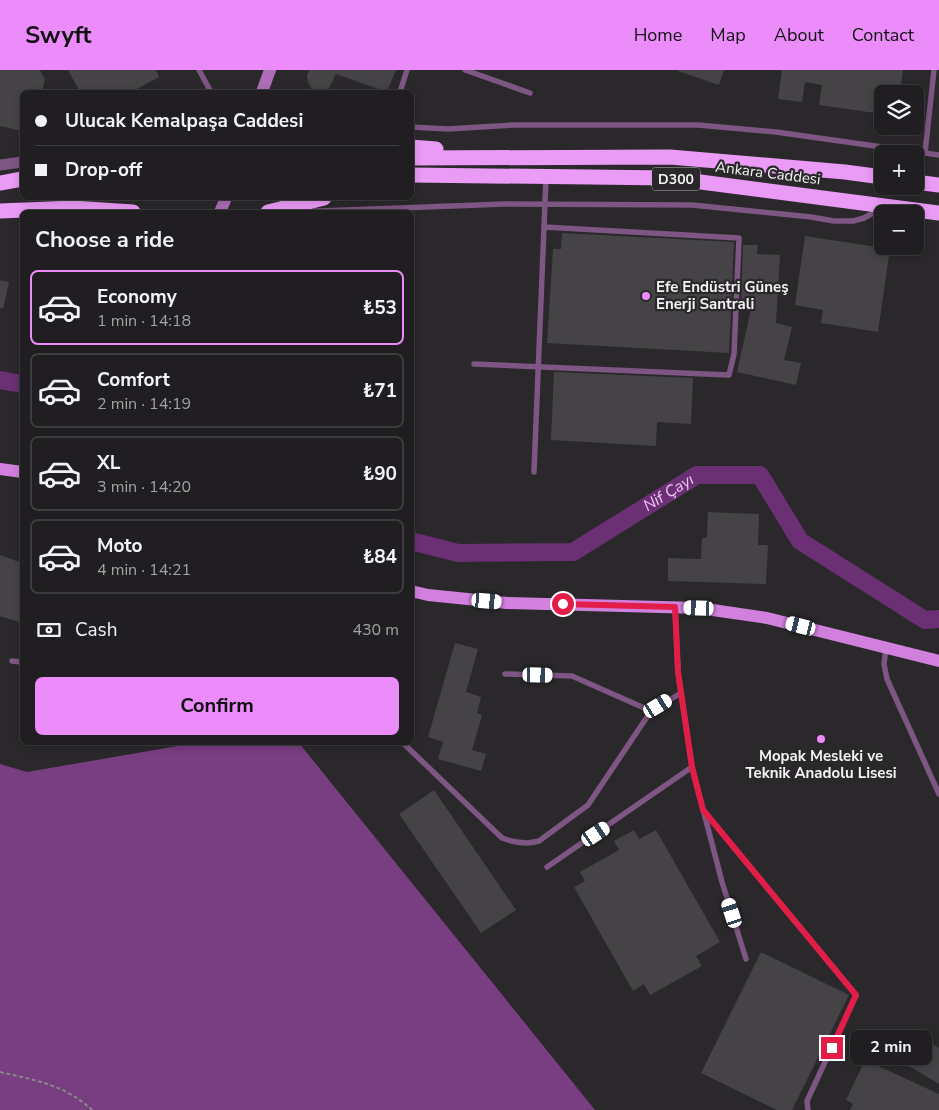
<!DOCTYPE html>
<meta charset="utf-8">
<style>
body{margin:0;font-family:"Nunito Sans",sans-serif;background:#2d2b2d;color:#f1f3f6;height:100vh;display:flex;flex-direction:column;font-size:19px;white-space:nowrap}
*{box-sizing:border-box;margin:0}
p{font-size:16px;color:#a2a2a5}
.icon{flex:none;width:28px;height:28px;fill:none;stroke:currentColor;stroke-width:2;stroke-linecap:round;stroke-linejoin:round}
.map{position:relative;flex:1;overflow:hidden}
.details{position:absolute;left:20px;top:140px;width:394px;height:535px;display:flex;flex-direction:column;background:#201e20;border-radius:8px;box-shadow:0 2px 8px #0003,0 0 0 1px #3d3c3e}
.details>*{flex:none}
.hud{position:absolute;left:20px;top:20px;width:394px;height:110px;border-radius:8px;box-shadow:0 2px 8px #0003,0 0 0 1px #3d3c3e;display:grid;align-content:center;height:110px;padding:0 15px;background:#201e20}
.fabs{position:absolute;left:874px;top:15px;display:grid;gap:10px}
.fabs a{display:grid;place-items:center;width:50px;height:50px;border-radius:8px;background:#201e20;box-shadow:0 2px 8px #0003,0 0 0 1px #3d3c3e;font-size:25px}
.end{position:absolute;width:22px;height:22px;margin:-11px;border:6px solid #e11d48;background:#fff;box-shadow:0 0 0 2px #fff}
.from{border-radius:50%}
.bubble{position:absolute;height:35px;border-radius:8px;background:#201e20;box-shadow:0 2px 8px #0003,0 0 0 1px #3d3c3e;font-size:16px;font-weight:700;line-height:35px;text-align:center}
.car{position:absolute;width:15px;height:30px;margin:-15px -8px;border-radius:6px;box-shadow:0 0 4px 1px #0007;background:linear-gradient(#fff 24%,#345 0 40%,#fff 0 76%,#345 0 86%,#fff 0)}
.hud b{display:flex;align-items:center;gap:18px;height:48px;font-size:19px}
.hud b+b{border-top:1px solid #3d3c3e}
.hud i{width:12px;height:12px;background:#f1f3f6}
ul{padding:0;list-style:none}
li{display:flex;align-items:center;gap:15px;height:75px;margin:0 10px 8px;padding:0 5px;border:2px solid #3d3c3e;border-radius:8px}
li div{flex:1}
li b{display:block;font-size:19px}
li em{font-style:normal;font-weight:700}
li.active{border-color:#ec8cfa}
li>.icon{width:45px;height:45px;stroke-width:1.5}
h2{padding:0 15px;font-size:22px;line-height:60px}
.pay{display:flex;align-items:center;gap:12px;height:55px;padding:0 15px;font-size:19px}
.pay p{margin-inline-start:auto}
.button{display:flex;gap:10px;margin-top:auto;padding:10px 15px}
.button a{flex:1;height:58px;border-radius:8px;background:#ec8cfa;color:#111;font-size:20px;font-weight:700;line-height:58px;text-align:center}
header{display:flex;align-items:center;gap:30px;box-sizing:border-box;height:70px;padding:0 25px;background:#ec8cfa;color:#111}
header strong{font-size:24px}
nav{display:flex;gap:28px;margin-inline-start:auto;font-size:18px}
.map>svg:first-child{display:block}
.forest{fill:#793d82}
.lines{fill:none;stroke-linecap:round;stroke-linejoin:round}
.river{stroke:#6a3073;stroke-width:18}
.building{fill:#454346}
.path{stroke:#898789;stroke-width:2;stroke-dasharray:4 2.5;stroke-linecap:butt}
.lane{stroke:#7e5683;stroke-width:5.5}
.street{stroke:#7e5683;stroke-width:11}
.secondary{stroke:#ad6eb7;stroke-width:12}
.primary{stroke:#d280de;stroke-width:12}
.highway{stroke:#ea9bf5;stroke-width:15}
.route{stroke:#e11d48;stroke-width:6}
.poi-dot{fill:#ec8cfa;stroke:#2a282a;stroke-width:2}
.labels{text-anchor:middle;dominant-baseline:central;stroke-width:4.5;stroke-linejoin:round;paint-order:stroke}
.shield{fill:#2a282a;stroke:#b8b6b8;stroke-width:1}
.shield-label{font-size:14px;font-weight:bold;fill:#f5f3f5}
.street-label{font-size:15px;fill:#f5f3f5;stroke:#2a282a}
.poi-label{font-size:15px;font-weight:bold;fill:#f5f3f5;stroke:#2a282a;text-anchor:start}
.water-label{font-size:16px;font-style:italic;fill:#f2c1f9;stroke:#2a282a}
</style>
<header>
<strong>Swyft</strong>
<nav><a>Home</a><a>Map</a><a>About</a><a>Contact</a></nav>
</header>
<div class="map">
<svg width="939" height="1040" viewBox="0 0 939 1040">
<rect width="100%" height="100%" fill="#2a282a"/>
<!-- forest -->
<path class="forest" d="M201 672 299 673 595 1040H0V694L27 702Z"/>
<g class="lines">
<!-- river -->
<g class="river">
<path d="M0 310 22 314"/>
<path id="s1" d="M411 471 458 483 573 482 697 405H760L800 471 925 550 939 549"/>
</g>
</g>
<!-- building -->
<path class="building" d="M0 0H40L45 9 42 22H22V61L0 56Z
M68 0H156L159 7 131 22H80Z
M309 0H396L387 22 336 4 329 18 323 21H317L311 18 308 12 307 6Z
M678 0H724L719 15 678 1Z
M782 0H903L900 24H882V44L819 35 822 15 805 12 802 32 778 29Z
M562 163 734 172 729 283 547 273 553 179H561Z
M805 166 890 179 878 262 821 253 823 240 795 235Z
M743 175H758L757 184 780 185 776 253 792 257 784 290 801 293 796 315 737 302 751 239 741 238Z
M0 210 9 212 3 239 0 238Z
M554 302 693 308 691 354 657 352 656 376 551 370Z
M708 442 759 444 758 475H768L766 514 668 511V488L701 489 702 468H707Z
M0 485 22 493V553L0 546Z
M455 573 478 579 466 622 481 627 477 643 482 645 472 680 486 684 481 701 438 689 443 672 428 667Z
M434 720 516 840 481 863 399 744Z
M634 760 639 769 656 760 720 872 696 886 702 896 650 925 644 914 633 921 574 817 585 811 580 802 619 780 614 771Z
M761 882 849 925 792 1040H777L701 1003Z
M910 961 939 978V1014L894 987Z
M865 990 939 1024V1040H850L853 1034 846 1030Z"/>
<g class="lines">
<!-- path -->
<path class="path" d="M0 1002C34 1010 66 1015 92 1040"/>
<!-- lane -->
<path class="lane" d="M199 0 211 22
M465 0 530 23
M400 22 407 0
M411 57 448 59 514 55H698L776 62 939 85
M925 83 934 0
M293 142 505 134 692 135 811 147 834 151H853L864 148 873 143 875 135
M474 294 729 305 734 284 739 168 544 157
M534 402 546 108
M675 537 678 602 692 697 722 812 746 889
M886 578 884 594 887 609 939 724
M12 591 22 592
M505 604 572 606 651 641
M402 672 502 768C515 773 526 775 539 771L588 735 651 641 681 623
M703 740 856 925 807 1031 808 1040
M547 797 692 697"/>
<!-- street -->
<path class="street" d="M0 95 22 92"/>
<!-- secondary -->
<path class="secondary" d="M262 22 270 0
M220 142 226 128"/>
<!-- primary -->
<path class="primary" d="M0 399 22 402
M411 521 428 525 507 533 699 538 767 548 939 591"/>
<!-- highway -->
<path class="highway" d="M411 77 436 79
M411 88 670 87 845 102 882 107
M411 105 670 108 939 143
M915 112 939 115
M0 113 22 109
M0 141 73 138 133 142
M268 142 324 128"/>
</g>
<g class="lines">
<!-- route -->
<path class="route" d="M563 534 675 537 678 602 692 697 703 740 856 925 832 978"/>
</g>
<!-- markers -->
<g class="poi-dot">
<circle cx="646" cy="226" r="5"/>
<circle cx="821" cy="669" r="5"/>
</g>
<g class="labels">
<!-- shield labels -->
<rect class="shield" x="652" y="97.5" width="48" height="23" rx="4"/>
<g class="shield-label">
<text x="676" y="109">D300</text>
</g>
<!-- street labels -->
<g class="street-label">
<text transform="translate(768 103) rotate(7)">Ankara Caddesi</text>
</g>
<!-- poi labels -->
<g class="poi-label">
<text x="656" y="217">Efe Endüstri Güneş<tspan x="656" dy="17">Enerji Santrali</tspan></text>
<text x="821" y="686" text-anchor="middle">Mopak Mesleki ve<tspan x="821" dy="17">Teknik Anadolu Lisesi</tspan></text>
</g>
<!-- water labels -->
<g class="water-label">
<text stroke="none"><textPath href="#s1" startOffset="276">Nif Çayı</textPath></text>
</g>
</g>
</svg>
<div class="fabs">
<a><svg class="icon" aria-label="layers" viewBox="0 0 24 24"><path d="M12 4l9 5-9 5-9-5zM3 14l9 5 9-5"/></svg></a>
<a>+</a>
<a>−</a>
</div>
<i class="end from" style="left:563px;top:534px"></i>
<i class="end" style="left:832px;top:978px"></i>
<div class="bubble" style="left:850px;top:960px;width:82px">2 min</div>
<i class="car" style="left:487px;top:531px;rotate:95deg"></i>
<i class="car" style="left:699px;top:538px;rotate:272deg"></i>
<i class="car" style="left:801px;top:556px;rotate:284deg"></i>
<i class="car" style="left:538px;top:605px;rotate:91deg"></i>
<i class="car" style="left:658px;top:636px;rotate:59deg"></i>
<i class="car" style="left:596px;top:764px;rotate:56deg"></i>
<i class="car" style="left:732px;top:843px;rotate:342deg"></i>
<div class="hud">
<b><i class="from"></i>Ulucak Kemalpaşa Caddesi</b>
<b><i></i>Drop-off</b>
</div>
<section class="details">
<h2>Choose a ride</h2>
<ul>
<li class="active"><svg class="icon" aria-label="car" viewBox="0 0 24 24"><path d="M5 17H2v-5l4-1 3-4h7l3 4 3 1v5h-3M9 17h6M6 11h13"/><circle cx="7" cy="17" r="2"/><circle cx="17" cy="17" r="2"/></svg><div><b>Economy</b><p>1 min · 14:18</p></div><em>₺53</em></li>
<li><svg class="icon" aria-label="car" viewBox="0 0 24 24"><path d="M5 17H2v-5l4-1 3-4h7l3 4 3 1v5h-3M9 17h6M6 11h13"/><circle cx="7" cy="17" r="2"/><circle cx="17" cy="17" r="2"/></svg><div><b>Comfort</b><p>2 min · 14:19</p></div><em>₺71</em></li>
<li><svg class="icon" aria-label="car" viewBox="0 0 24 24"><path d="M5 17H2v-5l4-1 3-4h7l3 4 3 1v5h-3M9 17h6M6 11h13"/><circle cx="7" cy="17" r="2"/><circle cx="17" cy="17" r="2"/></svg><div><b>XL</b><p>3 min · 14:20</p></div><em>₺90</em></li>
<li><svg class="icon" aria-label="car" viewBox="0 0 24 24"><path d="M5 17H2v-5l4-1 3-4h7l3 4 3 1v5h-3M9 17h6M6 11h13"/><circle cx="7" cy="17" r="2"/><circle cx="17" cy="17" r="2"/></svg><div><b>Moto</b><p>4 min · 14:21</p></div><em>₺84</em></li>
</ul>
<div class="pay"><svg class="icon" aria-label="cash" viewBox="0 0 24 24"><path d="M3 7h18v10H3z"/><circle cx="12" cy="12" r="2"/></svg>Cash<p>430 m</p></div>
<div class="button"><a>Confirm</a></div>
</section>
</div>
